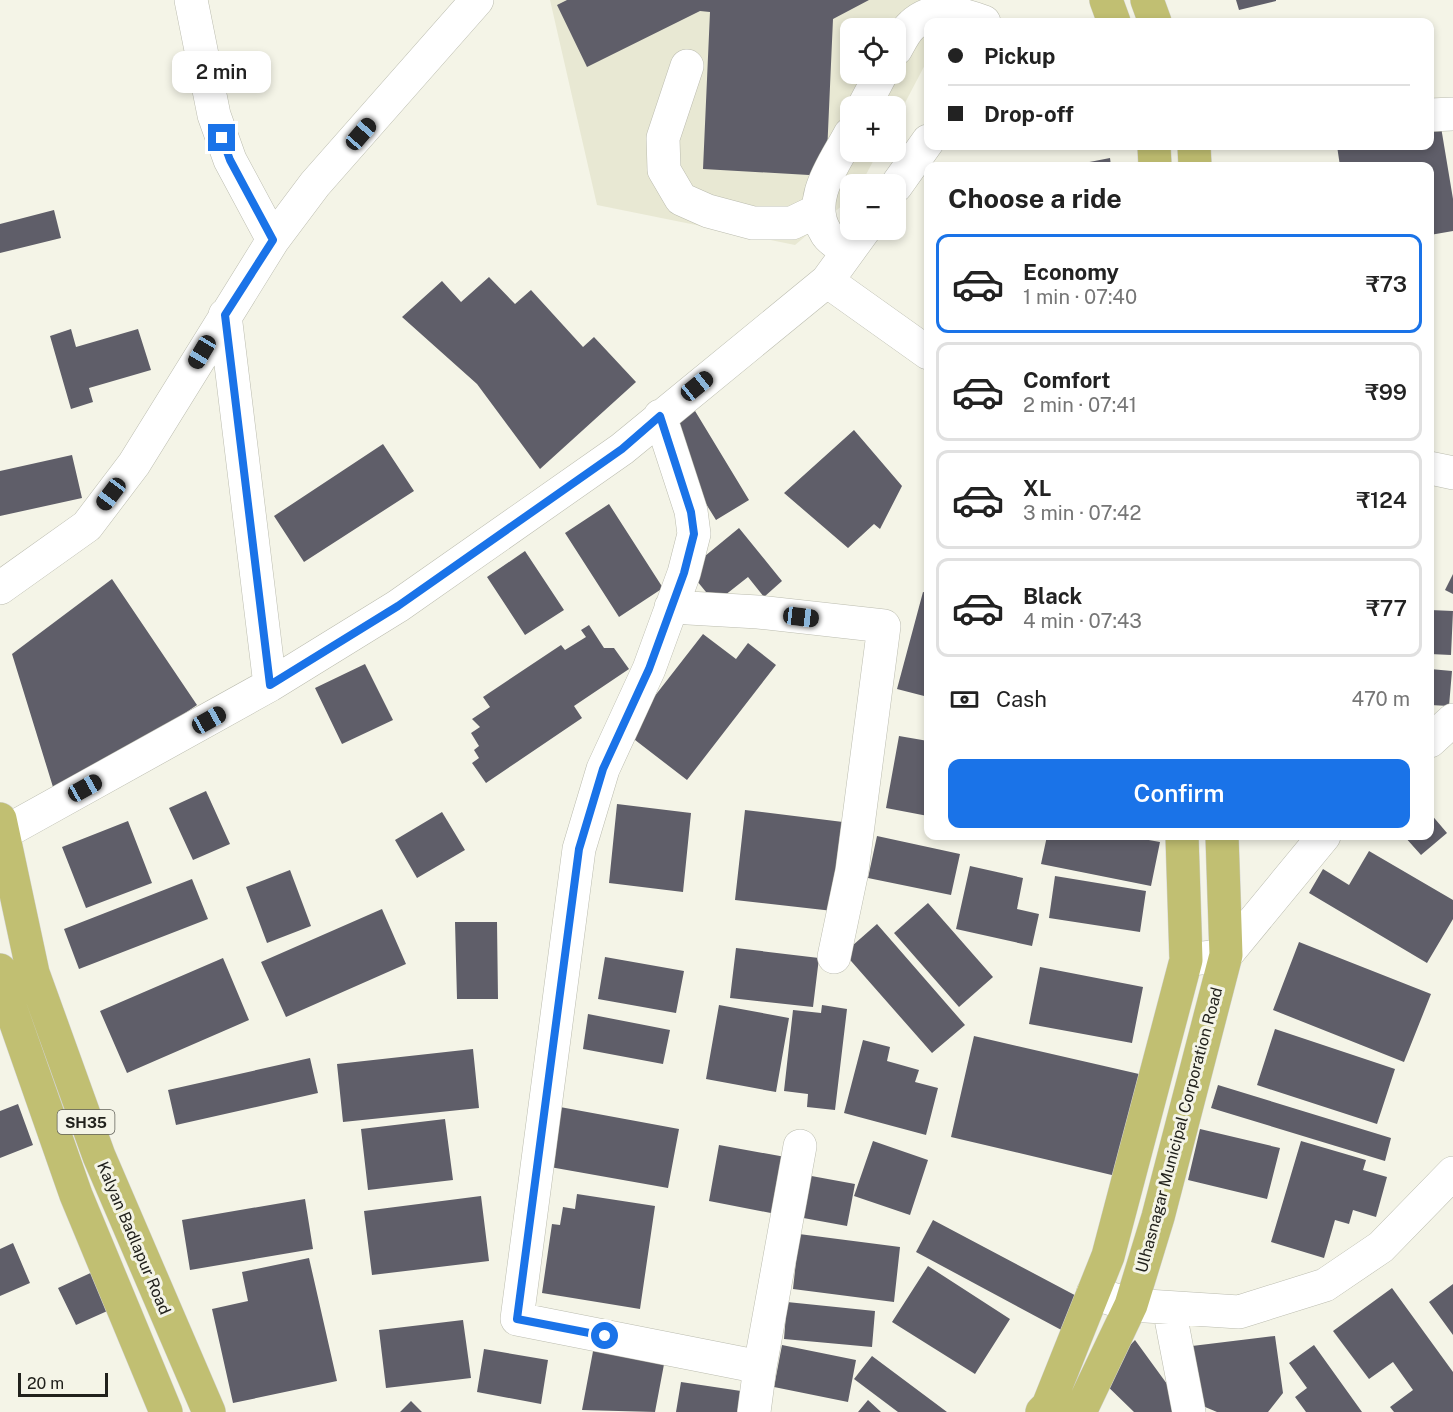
<!DOCTYPE html>
<meta charset="utf-8">
<style>
body{margin:0;font-family:"Public Sans",sans-serif;background:#f6f6f6;color:#222;height:100vh;display:flex;flex-direction:column;font-size:22px;white-space:nowrap}
*{box-sizing:border-box;margin:0}
p{font-size:20px;color:#767676}
.icon{flex:none;width:33px;height:33px;fill:none;stroke:currentColor;stroke-width:2;stroke-linecap:round;stroke-linejoin:round}
.map{position:relative;flex:1;overflow:hidden}
.details{position:absolute;left:924px;top:162px;width:510px;height:678px;display:flex;flex-direction:column;background:#fff;border-radius:12px;box-shadow:0 3px 9px #0003}
.details>*{flex:none}
.hud{position:absolute;left:924px;top:18px;width:510px;height:132px;border-radius:12px;box-shadow:0 3px 9px #0003;display:grid;align-content:center;height:132px;padding:0 24px;background:#fff}
.fabs{position:absolute;left:840px;top:18px;display:grid;gap:12px}
.fabs a{display:grid;place-items:center;width:66px;height:66px;border-radius:12px;background:#fff;box-shadow:0 3px 9px #0003;font-size:30px}
.scale{position:absolute;left:18px;bottom:15px;width:90px;box-sizing:border-box;padding-left:6px;border:3px solid #21211c;border-top:0;font-size:16px;line-height:21px;white-space:nowrap;color:#21211c;-webkit-text-stroke:4px #f4f4e7;paint-order:stroke}
.end{position:absolute;width:27px;height:27px;margin:-14px;border:8px solid #1a73e8;background:#fff;box-shadow:0 0 0 3px #fff}
.from{border-radius:50%}
.bubble{position:absolute;height:42px;border-radius:12px;background:#fff;box-shadow:0 3px 9px #0003;font-size:20px;font-weight:600;line-height:42px;text-align:center}
.car{position:absolute;width:18px;height:36px;margin:-18px -9px;border-radius:8px;box-shadow:0 0 4px 2px #0007;background:linear-gradient(#222 24%,#8ab4d8 0 40%,#222 0 76%,#8ab4d8 0 86%,#222 0)}
.hud b{display:flex;align-items:center;gap:21px;height:57px;font-size:22px}
.hud b+b{border-top:2px solid #e0e0e0}
.hud i{width:15px;height:15px;background:#222}
ul{padding:0;list-style:none}
li{display:flex;align-items:center;gap:18px;height:99px;margin:0 12px 9px;padding:0 12px;border:3px solid #e0e0e0;border-radius:12px}
li div{flex:1}
li b{display:block;font-size:22px}
li em{font-style:normal;font-weight:600}
li.current{border-color:#1a73e8}
li>.icon{width:54px;height:54px;stroke-width:1.5}
h2{padding:0 24px;font-size:27px;line-height:72px}
.pay{display:flex;align-items:center;gap:15px;height:66px;padding:0 24px;font-size:22px}
.pay p{margin-inline-start:auto}
.primary-button{display:flex;gap:12px;margin-top:auto;padding:12px 24px}
.primary-button a{flex:1;height:69px;border-radius:12px;background:#1a73e8;color:#fff;font-size:24px;font-weight:600;line-height:69px;text-align:center}
.map>svg:first-child{display:block}
.built{fill:#e8e8d3;fill-rule:evenodd}
.building{fill:#5f5e69}
.lines{fill:none;stroke-linecap:round;stroke-linejoin:round}
.minor-casing{stroke:#bbbcaf;stroke-width:34}
.major-casing{stroke:#d3d3d2;stroke-width:34}
.minor{stroke:#fff;stroke-width:33}
.major{stroke:#c1bf72;stroke-width:33}
.route{stroke:#1a73e8;stroke-width:8}
.labels{text-anchor:middle;dominant-baseline:central;stroke-width:6;stroke-linejoin:round;paint-order:stroke}
.shield{fill:#f4f4e7;stroke:#606059;stroke-width:1.5}
.shield-label{font-size:15px;font-weight:bold;fill:#21211c}
.street-label{font-size:16px;fill:#21211c;stroke:#f4f4e7}
</style>
<div class="map">
<svg width="1453" height="1412" viewBox="0 0 1453 1412">
<rect width="100%" height="100%" fill="#f4f4e7"/>
<!-- built -->
<path class="built" d="M550 0H960L928 22V59L896 120V106H850V152H878L861 184H850V199L795 245 597 205ZM850 28H896V74H850Z"/>
<!-- building -->
<path class="building" d="M567 0H869L833 19 826 176 703 169 710 12 700 11 587 67 557 5Z
M1236 0H1276V1L1239 10Z
M1441 127 1453 199V231L1430 235V166H1340L1337 146H1430V129Z
M1110 158 1111 166H1074V165Z
M54 210 61 238 0 253V224Z
M489 277 515 304 531 290 583 347 594 337 636 382 540 469 477 384 402 317 442 281 461 302Z
M71 329 76 347 138 329 151 370 89 388 93 402 71 409 50 336Z
M689 401 749 500 716 520 677 457 675 411Z
M854 430 902 486 880 529 874 524 848 548 784 493Z
M383 444 414 491 304 562 274 516Z
M72 455 82 498 0 516V471Z
M609 504 663 588 619 617 565 533Z
M739 528 782 581 764 597 748 577 715 603 688 570Z
M525 551 564 610 525 635 487 577Z
M1453 574V594L1445 590Z
M112 579 197 705 57 800 12 654Z
M923 592 928 593V697L897 689Z
M1430 610 1453 611 1451 655 1430 654Z
M589 625 604 648H614L629 669 574 706 582 718 486 783 472 763 479 758 474 750 479 746 471 733 480 727 472 719 490 707 483 697 561 645 565 650 586 637 581 630Z
M703 634 736 659 748 643 776 665 687 780 626 733Z
M365 664 393 720 342 744 315 688Z
M1430 669 1452 671 1449 706 1430 705Z
M899 736 928 741V816L886 808Z
M206 791 230 844 193 860 169 808Z
M617 804 691 813 683 892 609 883Z
M745 810 843 822 833 911 735 900Z
M442 812 465 850 417 878 395 840Z
M1430 813 1447 833 1421 855 1404 836H1430Z
M128 821 152 883 86 908 62 847Z
M877 836 960 854 951 895 868 878Z
M1047 836H1126L1160 842 1151 886 1041 864Z
M1369 851 1453 900V919L1427 963 1309 893 1323 869 1349 885Z
M970 866 1023 878 1017 909 1039 914 1032 946 956 929Z
M290 870 311 926 267 943 246 887Z
M1055 876 1146 891 1140 932 1049 918Z
M192 879 208 919 79 969 64 929Z
M928 903 993 977 959 1007 894 933Z
M382 909 406 964 286 1017 261 962Z
M455 922H497L498 999H457Z
M877 924 965 1025 932 1053 844 953Z
M1299 942 1431 994 1404 1062 1273 1010Z
M736 948 819 958 813 1007 730 998Z
M605 957 684 971 676 1013 598 999Z
M223 958 249 1020 127 1073 100 1011Z
M1040 967 1143 987 1132 1043 1029 1024Z
M719 1005 789 1018 776 1092 706 1079Z
M822 1005 847 1009 835 1110 807 1107 808 1094 784 1091 793 1010 821 1013Z
M588 1014 670 1030 663 1064 583 1049Z
M1275 1029 1395 1069 1377 1124 1257 1085Z
M974 1036 1139 1074 1116 1176 951 1137Z
M863 1040 890 1047 887 1061 919 1070 915 1082 938 1088 926 1135 844 1113Z
M473 1049 479 1108 343 1122 337 1064Z
M310 1058 318 1093 176 1125 168 1090Z
M1218 1085 1391 1138 1385 1161 1211 1108Z
M18 1104 33 1145 0 1158V1111Z
M560 1107 679 1129 668 1188 550 1167Z
M445 1119 453 1180 368 1190 361 1129Z
M1200 1129 1280 1148 1267 1199 1188 1180Z
M873 1141 928 1160 910 1215 854 1196Z
M1301 1141 1366 1160 1363 1170 1387 1177 1376 1217 1353 1210 1349 1224 1335 1220 1324 1258 1271 1242Z
M719 1145 791 1158 781 1215 709 1201Z
M806 1175 855 1184 847 1226 798 1217Z
M577 1194 655 1206 640 1309 542 1293 552 1224 560 1225 563 1207 575 1209Z
M481 1196 489 1261 372 1275 364 1211Z
M305 1199 313 1249 190 1270 182 1220Z
M933 1220 1084 1300 1067 1333 916 1252Z
M799 1234 900 1247 894 1302 793 1289Z
M13 1243 30 1283 0 1296V1249Z
M309 1258 337 1381 233 1403 212 1309 248 1301 242 1272Z
M928 1266 1010 1319 975 1374 892 1322Z
M97 1270 114 1308 76 1325 58 1288Z
M1453 1284V1335L1429 1302Z
M1392 1288 1453 1372V1412H1394L1390 1407 1413 1390 1393 1362 1369 1379 1333 1331Z
M787 1302 875 1311 872 1347 784 1339Z
M463 1320 471 1378 386 1388 379 1330Z
M1275 1336 1283 1393 1268 1412H1217L1198 1404 1192 1346Z
M1135 1340 1183 1406 1176 1412H1134L1099 1378Z
M782 1345 856 1360 848 1402 774 1387Z
M1314 1345 1362 1412H1306L1295 1397 1307 1388 1289 1363Z
M594 1346 665 1359 655 1412 582 1410Z
M484 1349 548 1360 541 1404 477 1392Z
M872 1356 947 1412H898L854 1379Z
M681 1382 741 1391 738 1412H676Z
M868 1400 881 1412H858Z
M411 1401 422 1412H400Z"/>
<g class="lines">
<defs>
<path id="minor" d="M191 0 214 115 230 160 273 240
M896 49C900 42 905 31 912 25 933 5 960 13 984 22
M687 66 663 138 664 170 681 199 708 211 753 223H792L817 211
M864 106 881 74
M1430 115 1453 114
M896 186 928 141
M848 251C841 246 830 240 826 233 805 200 835 163 850 134
M827 281 928 353
M225 315 270 685
M660 416 691 511 694 534 684 573 649 669 603 769 579 849 517 1319 760 1367
M1430 468 1453 473
M0 588 87 526 134 464 273 240 315 184 477 0
M671 607 758 612 884 626 852 871 834 957
M1430 741 1453 720
M0 835 270 685 398 606 622 449 827 281 864 230
M1186 960 1226 955 1324 836
M1093 1293 1131 1305 1239 1312 1325 1285 1381 1247 1453 1173
M1169 1308 1189 1412
M754 1412 760 1367 800 1146"/>
<path id="major" d="M1106 0 1114 22
M1147 0 1155 22
M1154 146 1155 166
M1194 146 1195 166
M0 819 33 973 99 1156 209 1412
M0 970 6 995 76 1195 166 1412
M1042 1412 1048 1406 1108 1256 1186 960 1182 836
M1080 1412 1131 1305 1158 1217 1226 955 1222 836"/>
</defs>
<!-- minor casing -->
<use href="#minor" class="minor-casing"/>
<!-- major casing -->
<use href="#major" class="major-casing"/>
<!-- minor -->
<use href="#minor" class="minor"/>
<!-- major -->
<use href="#major" class="major"/>
</g>
<g class="lines">
<!-- route -->
<path class="route" d="M222 138 230 160 273 240 225 315 270 685 398 606 622 449 660 416 691 512 694 534 684 573 649 669 603 769 579 849 517 1319 605 1336"/>
</g>
<g class="labels">
<!-- shield labels -->
<rect class="shield" x="57.5" y="1110" width="57" height="24" rx="4.5"/>
<g class="shield-label">
<text x="86" y="1122">SH35</text>
</g>
<!-- street labels -->
<g class="street-label">
<text transform="translate(1179 1130) rotate(-75)">Ulhasnagar Municipal Corporation Road</text>
<text transform="translate(134 1238) rotate(67)">Kalyan Badlapur Road</text>
</g>
</g>
</svg>
<div class="fabs">
<a><svg class="icon" aria-label="locate" viewBox="0 0 24 24"><circle cx="12" cy="12" r="6"/><path d="M12 2v4M12 18v4M2 12h4M18 12h4"/></svg></a>
<a>+</a>
<a>−</a>
</div>
<div class="scale">20 m</div>
<i class="end from" style="left:605px;top:1336px"></i>
<i class="end" style="left:222px;top:138px"></i>
<div class="bubble" style="left:172px;top:51px;width:99px">2 min</div>
<i class="car" style="left:361px;top:134px;rotate:41deg"></i>
<i class="car" style="left:202px;top:352px;rotate:211deg"></i>
<i class="car" style="left:697px;top:386px;rotate:51deg"></i>
<i class="car" style="left:111px;top:494px;rotate:217deg"></i>
<i class="car" style="left:801px;top:617px;rotate:97deg"></i>
<i class="car" style="left:209px;top:720px;rotate:61deg"></i>
<i class="car" style="left:85px;top:788px;rotate:61deg"></i>
<div class="hud">
<b><i class="from"></i>Pickup</b>
<b><i></i>Drop-off</b>
</div>
<section class="details">
<h2>Choose a ride</h2>
<ul>
<li class="current"><svg class="icon" aria-label="car" viewBox="0 0 24 24"><path d="M5 17H2v-5l4-1 3-4h7l3 4 3 1v5h-3M9 17h6M6 11h13"/><circle cx="7" cy="17" r="2"/><circle cx="17" cy="17" r="2"/></svg><div><b>Economy</b><p>1 min · 07:40</p></div><em>₹73</em></li>
<li><svg class="icon" aria-label="car" viewBox="0 0 24 24"><path d="M5 17H2v-5l4-1 3-4h7l3 4 3 1v5h-3M9 17h6M6 11h13"/><circle cx="7" cy="17" r="2"/><circle cx="17" cy="17" r="2"/></svg><div><b>Comfort</b><p>2 min · 07:41</p></div><em>₹99</em></li>
<li><svg class="icon" aria-label="car" viewBox="0 0 24 24"><path d="M5 17H2v-5l4-1 3-4h7l3 4 3 1v5h-3M9 17h6M6 11h13"/><circle cx="7" cy="17" r="2"/><circle cx="17" cy="17" r="2"/></svg><div><b>XL</b><p>3 min · 07:42</p></div><em>₹124</em></li>
<li><svg class="icon" aria-label="car" viewBox="0 0 24 24"><path d="M5 17H2v-5l4-1 3-4h7l3 4 3 1v5h-3M9 17h6M6 11h13"/><circle cx="7" cy="17" r="2"/><circle cx="17" cy="17" r="2"/></svg><div><b>Black</b><p>4 min · 07:43</p></div><em>₹77</em></li>
</ul>
<div class="pay"><svg class="icon" aria-label="cash" viewBox="0 0 24 24"><path d="M3 7h18v10H3z"/><circle cx="12" cy="12" r="2"/></svg>Cash<p>470 m</p></div>
<div class="primary-button"><a>Confirm</a></div>
</section>
</div>
